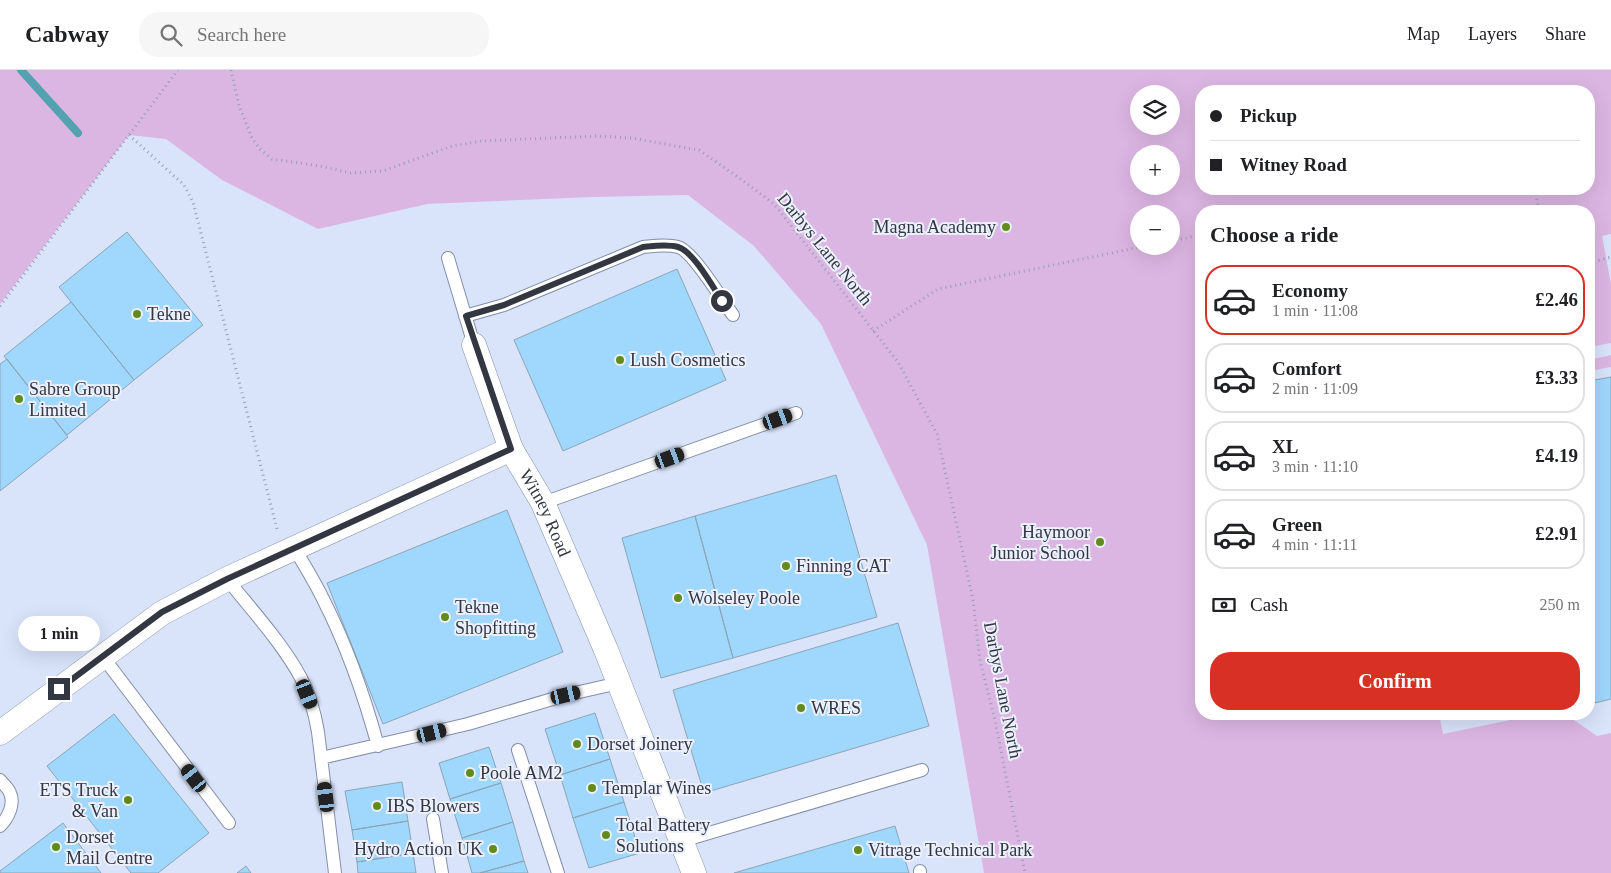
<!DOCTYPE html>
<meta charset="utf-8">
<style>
body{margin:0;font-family:"Times New Roman",serif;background:#f6f6f6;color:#202124;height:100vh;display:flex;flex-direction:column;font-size:19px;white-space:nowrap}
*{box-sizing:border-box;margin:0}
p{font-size:16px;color:#757577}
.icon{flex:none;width:28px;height:28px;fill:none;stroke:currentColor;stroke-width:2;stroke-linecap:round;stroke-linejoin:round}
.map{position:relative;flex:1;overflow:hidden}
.side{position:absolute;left:1195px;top:135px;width:400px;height:515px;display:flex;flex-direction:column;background:#fff;border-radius:20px;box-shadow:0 5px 20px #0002}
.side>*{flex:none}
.top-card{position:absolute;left:1195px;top:15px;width:400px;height:110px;border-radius:20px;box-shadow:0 5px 20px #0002;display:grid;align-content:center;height:110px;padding:0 15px;background:#fff}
.fabs{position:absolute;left:1130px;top:15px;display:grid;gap:10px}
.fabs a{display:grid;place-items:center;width:50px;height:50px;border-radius:50%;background:#fff;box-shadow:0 5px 20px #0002;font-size:25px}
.end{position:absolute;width:22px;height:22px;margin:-11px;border:6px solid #323742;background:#fff;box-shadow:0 0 0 2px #fff}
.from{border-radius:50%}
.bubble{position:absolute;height:35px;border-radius:18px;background:#fff;box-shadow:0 5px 20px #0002;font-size:16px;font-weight:700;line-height:35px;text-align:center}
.car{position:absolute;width:15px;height:30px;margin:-15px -8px;border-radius:6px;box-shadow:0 0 4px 1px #0007;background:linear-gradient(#222 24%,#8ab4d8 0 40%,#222 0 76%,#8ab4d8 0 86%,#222 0)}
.top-card b{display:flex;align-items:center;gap:18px;height:48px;font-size:19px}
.top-card b+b{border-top:1px solid #e0e0e0}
.top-card i{width:12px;height:12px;background:#202124}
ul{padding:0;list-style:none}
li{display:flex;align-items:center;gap:15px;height:70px;margin:0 10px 8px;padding:0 5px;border:2px solid #e0e0e0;border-radius:20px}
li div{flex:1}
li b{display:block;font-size:19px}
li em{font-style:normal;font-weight:700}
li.selected{border-color:#d93025}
li>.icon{width:45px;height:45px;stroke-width:1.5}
h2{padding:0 15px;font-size:22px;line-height:60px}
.pay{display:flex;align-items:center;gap:12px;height:55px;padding:0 15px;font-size:19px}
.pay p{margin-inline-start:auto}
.action{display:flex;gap:10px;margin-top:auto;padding:10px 15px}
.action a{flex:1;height:58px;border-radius:20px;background:#d93025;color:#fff;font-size:20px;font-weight:700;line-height:58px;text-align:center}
header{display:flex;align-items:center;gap:30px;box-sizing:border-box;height:70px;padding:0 25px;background:#fff;border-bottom:1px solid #e0e0e0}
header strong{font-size:24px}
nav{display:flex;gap:28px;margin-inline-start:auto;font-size:18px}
.search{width:350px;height:45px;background:#f6f6f6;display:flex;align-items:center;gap:12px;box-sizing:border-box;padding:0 18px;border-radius:20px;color:#757577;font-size:19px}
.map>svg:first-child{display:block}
.green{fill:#dcb6e3;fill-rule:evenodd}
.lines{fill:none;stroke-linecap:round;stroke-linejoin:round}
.stream{stroke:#54a1b0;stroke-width:8}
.building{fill:#9fd7fd;stroke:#8aa5b8}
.service-casing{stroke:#838fa8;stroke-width:14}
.minor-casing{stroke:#838fa8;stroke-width:25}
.path{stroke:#979fb1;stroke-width:3;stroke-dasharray:1 4;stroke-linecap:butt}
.service{stroke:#fff;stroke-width:12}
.minor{stroke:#fff;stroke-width:24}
.route{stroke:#323742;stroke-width:6}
.poi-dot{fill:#618c1b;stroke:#ebf0fc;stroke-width:2}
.labels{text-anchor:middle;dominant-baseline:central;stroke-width:4;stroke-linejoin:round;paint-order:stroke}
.poi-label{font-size:18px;fill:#323742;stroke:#ebf0fc;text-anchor:start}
.street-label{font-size:18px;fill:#323742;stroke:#ebf0fc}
</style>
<header>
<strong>Cabway</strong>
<div class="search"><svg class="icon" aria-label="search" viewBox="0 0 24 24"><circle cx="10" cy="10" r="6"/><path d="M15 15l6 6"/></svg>Search here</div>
<nav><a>Map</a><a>Layers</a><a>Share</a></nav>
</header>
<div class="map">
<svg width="1611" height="803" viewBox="0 0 1611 803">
<rect width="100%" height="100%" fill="#d9e3fa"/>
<!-- green -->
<path class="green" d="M0 0H1611V164L1602 166 1611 214V273L1589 277V141H1201V644H1439L1443 664 1539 644H1565L1597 666 1611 663V803H984L927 475 821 254 754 176 688 125 592 127 427 134 318 159 222 110 166 69 129 65 0 234ZM1589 21V119H1201V21ZM1139 24H1171V56H1139ZM1139 84H1171V116H1139ZM1139 144H1171V176H1139Z
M1611 285V297L1589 301V290Z"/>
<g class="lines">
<!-- stream -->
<path class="stream" d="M21 0 78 63"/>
</g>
<!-- building -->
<path class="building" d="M127 162 203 255 134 310 59 217Z
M677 199 726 310 563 381 514 270Z
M71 232 134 310 67 365 4 286Z
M7 289 68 367 0 421V294Z
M1611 307V629L1595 633 1589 604V311Z
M836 405 877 547 733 588 695 446Z
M507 440 563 582 383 654 327 513Z
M695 446 733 588 661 608 622 468Z
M898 553 929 656 704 723 673 620Z
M595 643 610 689 560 705 545 659Z
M114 644 209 763 158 803H131L47 696Z
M489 677 501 713 450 729 439 693Z
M610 689 624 732 573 748 560 705Z
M402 712 408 751 352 760 345 721Z
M501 713 513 752 462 768 450 729Z
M624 732 640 783 589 798 573 748Z
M408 751 413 783 357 792 352 760Z
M513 752 524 791 480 803H472L462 768Z
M63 753 101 803H0V801Z
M895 756 909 803H734Z
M413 783 416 803H358L357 792Z
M524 791 528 803H480Z
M246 796 251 803H237Z"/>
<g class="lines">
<defs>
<path id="service" d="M448 188 474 275
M465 246 504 235 643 177C654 176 666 174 678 177 692 180 723 231 733 245
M543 433 796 343
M295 479C304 495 315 512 323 529 347 576 364 625 378 676
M227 509C251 539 283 574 301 608 310 625 315 644 318 662L335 803
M103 587 229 753
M518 680 558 803
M321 688 468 654 566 625 619 613
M0 710C3 714 9 719 10 723 15 734 8 748 0 756
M433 749 442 803
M682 771 922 700
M920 801V803"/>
<g id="minor">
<path d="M474 275 511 379"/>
<path id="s1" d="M0 663 162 543 227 509 511 379 543 433 606 580 694 803"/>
</g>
</defs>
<!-- service casing -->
<use href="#service" class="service-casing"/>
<!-- minor casing -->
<use href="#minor" class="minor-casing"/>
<!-- path -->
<path class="path" d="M231 0 239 36 252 68 260 79 272 89 320 96 350 103 383 101 452 76 481 71 598 66 631 68 699 80 738 107 774 134 898 292 937 364 973 530 980 591 995 650 1025 803
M129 65 184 115 193 132 277 459
M1535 119 1539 141
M1314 141H1316
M1171 171 1201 165
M1589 193 1611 187
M0 236 178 0
M873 261 938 219 1145 176"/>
<!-- service -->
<use href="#service" class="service"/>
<!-- minor -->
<use href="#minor" class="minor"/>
</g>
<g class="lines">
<!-- route -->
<path class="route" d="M59 619 162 542 227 509 511 379 466 246 504 235 643 177C654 176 667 174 678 177 693 181 713 217 722 231"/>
</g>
<!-- markers -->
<g class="poi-dot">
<circle cx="1006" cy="157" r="5"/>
<circle cx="137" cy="244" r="5"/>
<circle cx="620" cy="290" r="5"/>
<circle cx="19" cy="329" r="5"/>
<circle cx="1100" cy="472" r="5"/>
<circle cx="786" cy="496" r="5"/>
<circle cx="678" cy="528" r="5"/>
<circle cx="445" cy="547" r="5"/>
<circle cx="801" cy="638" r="5"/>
<circle cx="577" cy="674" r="5"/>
<circle cx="470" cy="703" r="5"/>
<circle cx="592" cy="718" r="5"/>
<circle cx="128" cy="730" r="5"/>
<circle cx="377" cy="736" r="5"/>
<circle cx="606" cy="765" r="5"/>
<circle cx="56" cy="777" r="5"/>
<circle cx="493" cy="779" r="5"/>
<circle cx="858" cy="780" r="5"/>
</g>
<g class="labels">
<!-- poi labels -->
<g class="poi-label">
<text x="996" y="157" text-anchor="end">Magna Academy</text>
<text x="147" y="244">Tekne</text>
<text x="630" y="290">Lush Cosmetics</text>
<text x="29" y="319">Sabre Group<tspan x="29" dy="21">Limited</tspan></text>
<text x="1090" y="462" text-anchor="end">Haymoor<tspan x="1090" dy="21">Junior School</tspan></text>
<text x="796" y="496">Finning CAT</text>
<text x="688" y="528">Wolseley Poole</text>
<text x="455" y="537">Tekne<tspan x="455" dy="21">Shopfitting</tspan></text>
<text x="811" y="638">WRES</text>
<text x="587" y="674">Dorset Joinery</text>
<text x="480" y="703">Poole AM2</text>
<text x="602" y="718">Templar Wines</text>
<text x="118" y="720" text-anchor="end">ETS Truck<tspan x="118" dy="21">&amp; Van</tspan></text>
<text x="387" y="736">IBS Blowers</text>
<text x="616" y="755">Total Battery<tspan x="616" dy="21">Solutions</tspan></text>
<text x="66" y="767">Dorset<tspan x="66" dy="21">Mail Centre</tspan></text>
<text x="483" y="779" text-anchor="end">Hydro Action UK</text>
<text x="868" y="780">Vitrage Technical Park</text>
</g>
<!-- street labels -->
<g class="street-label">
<text transform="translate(825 179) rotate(51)">Darbys Lane North</text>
<text stroke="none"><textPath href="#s1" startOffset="660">Witney Road</textPath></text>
<text transform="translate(1003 620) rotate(79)">Darbys Lane North</text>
</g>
</g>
</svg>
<div class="fabs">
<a><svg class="icon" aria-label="layers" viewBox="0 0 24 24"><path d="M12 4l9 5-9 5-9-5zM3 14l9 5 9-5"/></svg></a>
<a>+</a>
<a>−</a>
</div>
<i class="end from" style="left:722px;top:231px"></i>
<i class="end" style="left:59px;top:619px"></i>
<div class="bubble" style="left:18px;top:546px;width:82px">1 min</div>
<i class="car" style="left:778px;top:349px;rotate:70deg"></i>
<i class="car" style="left:670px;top:388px;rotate:70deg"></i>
<i class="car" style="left:307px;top:624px;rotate:158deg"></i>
<i class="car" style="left:566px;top:625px;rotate:77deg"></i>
<i class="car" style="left:432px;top:663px;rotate:76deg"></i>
<i class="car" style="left:194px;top:708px;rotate:323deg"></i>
<i class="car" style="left:326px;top:727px;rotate:353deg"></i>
<div class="top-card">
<b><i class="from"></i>Pickup</b>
<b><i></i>Witney Road</b>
</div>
<section class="side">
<h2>Choose a ride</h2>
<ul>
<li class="selected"><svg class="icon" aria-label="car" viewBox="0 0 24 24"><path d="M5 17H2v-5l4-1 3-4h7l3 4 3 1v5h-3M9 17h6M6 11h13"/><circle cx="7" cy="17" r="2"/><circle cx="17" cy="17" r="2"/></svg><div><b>Economy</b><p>1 min · 11:08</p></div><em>£2.46</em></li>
<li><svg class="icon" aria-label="car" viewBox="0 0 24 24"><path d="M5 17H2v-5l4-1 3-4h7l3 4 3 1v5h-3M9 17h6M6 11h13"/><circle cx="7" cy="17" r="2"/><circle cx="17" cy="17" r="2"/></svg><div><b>Comfort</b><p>2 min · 11:09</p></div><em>£3.33</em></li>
<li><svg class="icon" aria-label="car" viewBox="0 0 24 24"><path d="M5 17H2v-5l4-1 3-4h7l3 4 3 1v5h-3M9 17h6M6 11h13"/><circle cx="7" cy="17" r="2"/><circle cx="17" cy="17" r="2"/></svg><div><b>XL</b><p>3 min · 11:10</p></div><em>£4.19</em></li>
<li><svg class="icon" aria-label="car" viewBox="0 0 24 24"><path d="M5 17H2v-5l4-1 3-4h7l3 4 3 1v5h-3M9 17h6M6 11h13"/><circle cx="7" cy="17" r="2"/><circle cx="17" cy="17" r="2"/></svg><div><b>Green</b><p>4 min · 11:11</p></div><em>£2.91</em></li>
</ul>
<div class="pay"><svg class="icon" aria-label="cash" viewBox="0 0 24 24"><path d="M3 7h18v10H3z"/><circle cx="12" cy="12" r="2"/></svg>Cash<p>250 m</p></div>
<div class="action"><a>Confirm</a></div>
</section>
</div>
